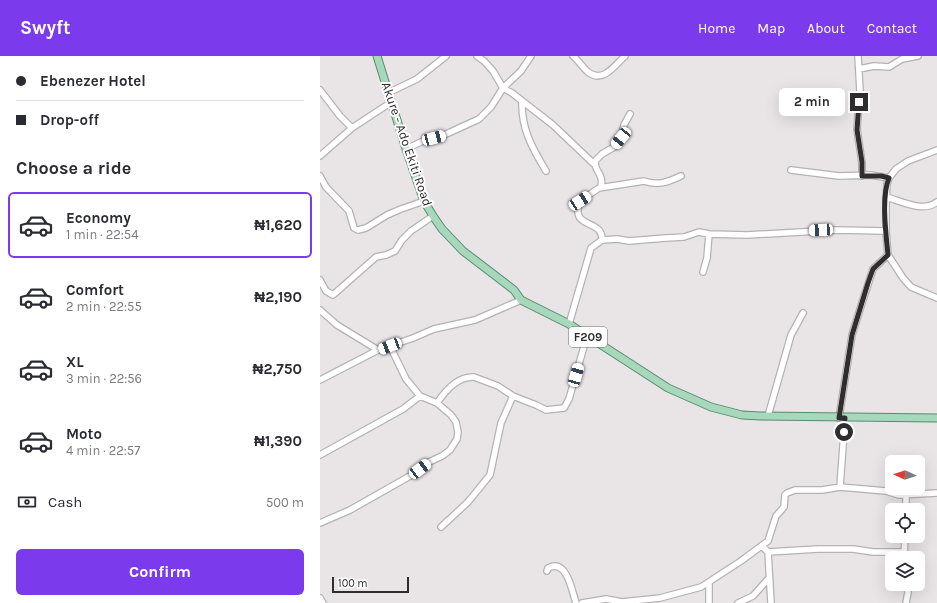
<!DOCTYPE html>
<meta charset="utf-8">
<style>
body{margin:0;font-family:Karla,sans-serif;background:#f2f2f3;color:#2b2b33;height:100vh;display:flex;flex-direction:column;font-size:15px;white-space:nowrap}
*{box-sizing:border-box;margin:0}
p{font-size:13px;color:#7c7c81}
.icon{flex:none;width:22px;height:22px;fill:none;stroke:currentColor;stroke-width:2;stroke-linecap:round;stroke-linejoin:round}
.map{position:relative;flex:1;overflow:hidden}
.drawer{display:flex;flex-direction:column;background:#fff;width:320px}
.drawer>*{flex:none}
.hud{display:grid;align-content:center;height:88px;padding:0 16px;background:#fff}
.needle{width:26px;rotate:274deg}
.tools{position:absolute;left:565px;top:399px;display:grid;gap:8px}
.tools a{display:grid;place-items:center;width:40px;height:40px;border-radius:6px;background:#fff;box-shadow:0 4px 16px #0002;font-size:20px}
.scale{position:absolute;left:12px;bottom:10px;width:77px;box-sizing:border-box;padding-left:4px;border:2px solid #2f2d2e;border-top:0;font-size:11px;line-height:14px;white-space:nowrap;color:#2f2d2e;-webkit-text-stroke:3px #fff;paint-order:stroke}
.end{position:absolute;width:18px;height:18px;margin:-9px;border:5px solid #2f2d2e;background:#fff;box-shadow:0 0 0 2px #fff}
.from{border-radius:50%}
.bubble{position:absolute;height:28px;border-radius:6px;background:#fff;box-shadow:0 4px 16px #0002;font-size:13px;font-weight:700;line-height:28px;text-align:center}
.car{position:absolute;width:12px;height:24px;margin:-12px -6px;border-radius:5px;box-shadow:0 0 3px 1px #0007;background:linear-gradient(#fff 24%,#345 0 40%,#fff 0 76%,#345 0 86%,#fff 0)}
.hud b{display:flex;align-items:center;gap:14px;height:38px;font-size:15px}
.hud b+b{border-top:1px solid #e1e1e2}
.hud i{width:10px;height:10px;background:#2b2b33}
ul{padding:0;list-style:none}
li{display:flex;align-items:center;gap:12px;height:66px;margin:0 8px 6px;padding:0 8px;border:2px solid transparent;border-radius:6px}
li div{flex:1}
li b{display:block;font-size:15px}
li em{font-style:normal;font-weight:700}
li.on{border-color:#7c3aed}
li>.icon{width:36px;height:36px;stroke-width:1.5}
h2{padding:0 16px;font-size:18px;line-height:48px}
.pay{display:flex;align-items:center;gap:10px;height:44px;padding:0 16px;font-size:15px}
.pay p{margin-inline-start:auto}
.cta{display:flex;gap:8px;margin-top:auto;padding:8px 16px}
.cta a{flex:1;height:46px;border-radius:6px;background:#7c3aed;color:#fff;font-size:16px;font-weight:700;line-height:46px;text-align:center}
header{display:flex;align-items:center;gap:24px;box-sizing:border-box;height:56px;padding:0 20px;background:#7c3aed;color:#fff}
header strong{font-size:19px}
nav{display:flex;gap:22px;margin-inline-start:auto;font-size:14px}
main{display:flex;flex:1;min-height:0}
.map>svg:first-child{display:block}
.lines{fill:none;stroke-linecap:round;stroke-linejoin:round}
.minor-casing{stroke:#b6b2b4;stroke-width:8}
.major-casing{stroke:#578b6e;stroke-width:9}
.minor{stroke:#fff;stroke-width:5.5}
.major{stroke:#a7d8bc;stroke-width:7}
.route{stroke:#2f2d2e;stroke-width:5}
.labels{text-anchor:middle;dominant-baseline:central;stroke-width:4;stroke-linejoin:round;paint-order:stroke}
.shield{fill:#fff;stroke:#6d6c6d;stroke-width:1}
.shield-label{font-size:12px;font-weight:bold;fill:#2f2d2e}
.street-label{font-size:13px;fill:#2f2d2e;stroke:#fff}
</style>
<header>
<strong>Swyft</strong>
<nav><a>Home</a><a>Map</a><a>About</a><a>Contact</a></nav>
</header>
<main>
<section class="drawer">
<div class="hud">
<b><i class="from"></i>Ebenezer Hotel</b>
<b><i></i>Drop-off</b>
</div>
<h2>Choose a ride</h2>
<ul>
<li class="on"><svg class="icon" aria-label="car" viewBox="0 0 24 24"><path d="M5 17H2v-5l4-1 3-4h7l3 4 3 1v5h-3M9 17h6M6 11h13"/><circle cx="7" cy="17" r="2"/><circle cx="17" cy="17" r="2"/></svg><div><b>Economy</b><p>1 min · 22:54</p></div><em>₦1,620</em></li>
<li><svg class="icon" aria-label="car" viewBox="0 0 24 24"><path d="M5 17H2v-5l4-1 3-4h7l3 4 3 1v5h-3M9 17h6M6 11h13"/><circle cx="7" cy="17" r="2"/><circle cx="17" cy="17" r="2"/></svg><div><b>Comfort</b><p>2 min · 22:55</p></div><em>₦2,190</em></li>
<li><svg class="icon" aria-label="car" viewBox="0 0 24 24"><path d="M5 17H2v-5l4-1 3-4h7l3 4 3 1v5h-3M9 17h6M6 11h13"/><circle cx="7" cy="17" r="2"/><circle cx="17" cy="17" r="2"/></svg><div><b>XL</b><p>3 min · 22:56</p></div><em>₦2,750</em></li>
<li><svg class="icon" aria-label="car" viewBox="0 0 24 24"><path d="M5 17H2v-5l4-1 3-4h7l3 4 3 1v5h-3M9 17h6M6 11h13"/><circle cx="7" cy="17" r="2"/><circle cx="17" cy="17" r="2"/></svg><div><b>Moto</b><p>4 min · 22:57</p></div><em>₦1,390</em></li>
</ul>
<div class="pay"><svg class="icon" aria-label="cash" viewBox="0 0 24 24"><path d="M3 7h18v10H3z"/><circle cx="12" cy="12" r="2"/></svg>Cash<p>500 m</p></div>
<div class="cta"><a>Confirm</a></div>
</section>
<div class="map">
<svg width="617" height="547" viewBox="0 0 617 547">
<rect width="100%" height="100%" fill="#e9e4e6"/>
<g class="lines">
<defs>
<path id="minor" d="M157 0 164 5 173 15 183 32 192 37 233 69 274 108
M253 0C259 5 263 12 268 16 283 28 295 9 305 0
M538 0 540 35 537 73 542 107V120
M539 13 554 10 569 11 582 3 598 0
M0 34 20 60 32 72
M68 37 97 23 126 0
M202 45C201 72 212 92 226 115
M86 93 103 85 124 79 159 63 171 51 183 32 201 15 211 0
M617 94 588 105 576 113 569 122 567 128 566 148V175L568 199 583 222 591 231 617 242
M0 100 32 72 70 47
M471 114 519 120 551 119 569 122
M0 120 6 131 29 155 34 172 38 174 46 172 67 159 81 153 104 145
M281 131C284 117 274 116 275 105L282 98 294 91 301 82 304 69 310 58
M566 141C581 145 603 157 617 146
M282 184C283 162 249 174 260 145L279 132 324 125C338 130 348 126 361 120
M383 216 387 202 389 178
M0 224 6 235 13 239 56 201 66 199 75 195 82 184 91 175 113 160
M0 254 17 269 58 294
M249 268 271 192 282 184 297 183 309 185 346 182 364 181 379 176 389 178 427 179 516 174 566 175
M0 324 58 294 93 282 114 273 155 264 201 244
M117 347C125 335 138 320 154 321L178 330 193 340 216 349 226 354 244 352 249 343 267 280
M448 360 471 279 483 257
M519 362 532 279 541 250 553 213 568 199
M0 399 83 353 100 340
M520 431 566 435 579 439 617 437
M586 454V439
M0 467 30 454 90 420 109 406 122 400 130 394 137 383 138 376 136 366 131 359 117 347 100 340 86 323 70 290
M121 471 148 446 170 419 181 367 193 340
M442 490 448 496 451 547
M448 496 498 493H533L553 496H584
M584 502 585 480
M227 515 228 512C247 502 252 535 256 547
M0 542 3 547
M262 547 286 543 302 546 340 542 381 531 421 505 448 485 456 460 464 451 465 439 467 437 475 434H502L520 431 525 362
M389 547V527
M418 547 433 540 449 522
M586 547 588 536 586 528"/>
<path id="major" d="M57 0 86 93 104 145 113 160 122 173 143 195 194 234 201 244 249 268 348 332 391 351 422 359 440 360 617 362"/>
</defs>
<!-- minor casing -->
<use href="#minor" class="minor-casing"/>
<!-- major casing -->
<use href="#major" class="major-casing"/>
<!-- minor -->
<use href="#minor" class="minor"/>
<!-- major -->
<use href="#major" class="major"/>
</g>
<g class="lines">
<!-- route -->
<path class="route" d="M524 376 525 362H519L532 279 548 227 553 213 568 199C566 178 561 141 569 122L561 120H542V106L537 74 539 46"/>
</g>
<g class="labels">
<!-- shield labels -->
<rect class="shield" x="249" y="271" width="38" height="20" rx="3"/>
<g class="shield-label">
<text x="268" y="281">F209</text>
</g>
<!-- street labels -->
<g class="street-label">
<text transform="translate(87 88) rotate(71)">Akure - Ado Ekiti Road</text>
</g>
</g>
</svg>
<div class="tools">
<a><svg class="needle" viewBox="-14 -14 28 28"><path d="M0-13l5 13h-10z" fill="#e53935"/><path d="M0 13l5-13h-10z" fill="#7c7c81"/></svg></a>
<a><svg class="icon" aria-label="locate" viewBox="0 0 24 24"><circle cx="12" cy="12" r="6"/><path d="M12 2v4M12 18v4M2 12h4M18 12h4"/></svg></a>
<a><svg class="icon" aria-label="layers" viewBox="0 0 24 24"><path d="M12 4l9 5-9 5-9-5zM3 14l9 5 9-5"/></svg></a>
</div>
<div class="scale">100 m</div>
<i class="end from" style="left:524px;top:376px"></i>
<i class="end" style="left:539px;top:46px"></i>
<div class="bubble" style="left:459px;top:32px;width:66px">2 min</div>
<i class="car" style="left:114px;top:82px;rotate:75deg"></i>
<i class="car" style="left:301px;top:82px;rotate:219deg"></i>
<i class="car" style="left:260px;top:145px;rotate:57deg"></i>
<i class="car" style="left:501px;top:174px;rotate:267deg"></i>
<i class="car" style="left:70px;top:290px;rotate:249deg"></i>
<i class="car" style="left:256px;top:319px;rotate:16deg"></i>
<i class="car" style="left:100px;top:413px;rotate:53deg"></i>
</div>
</main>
